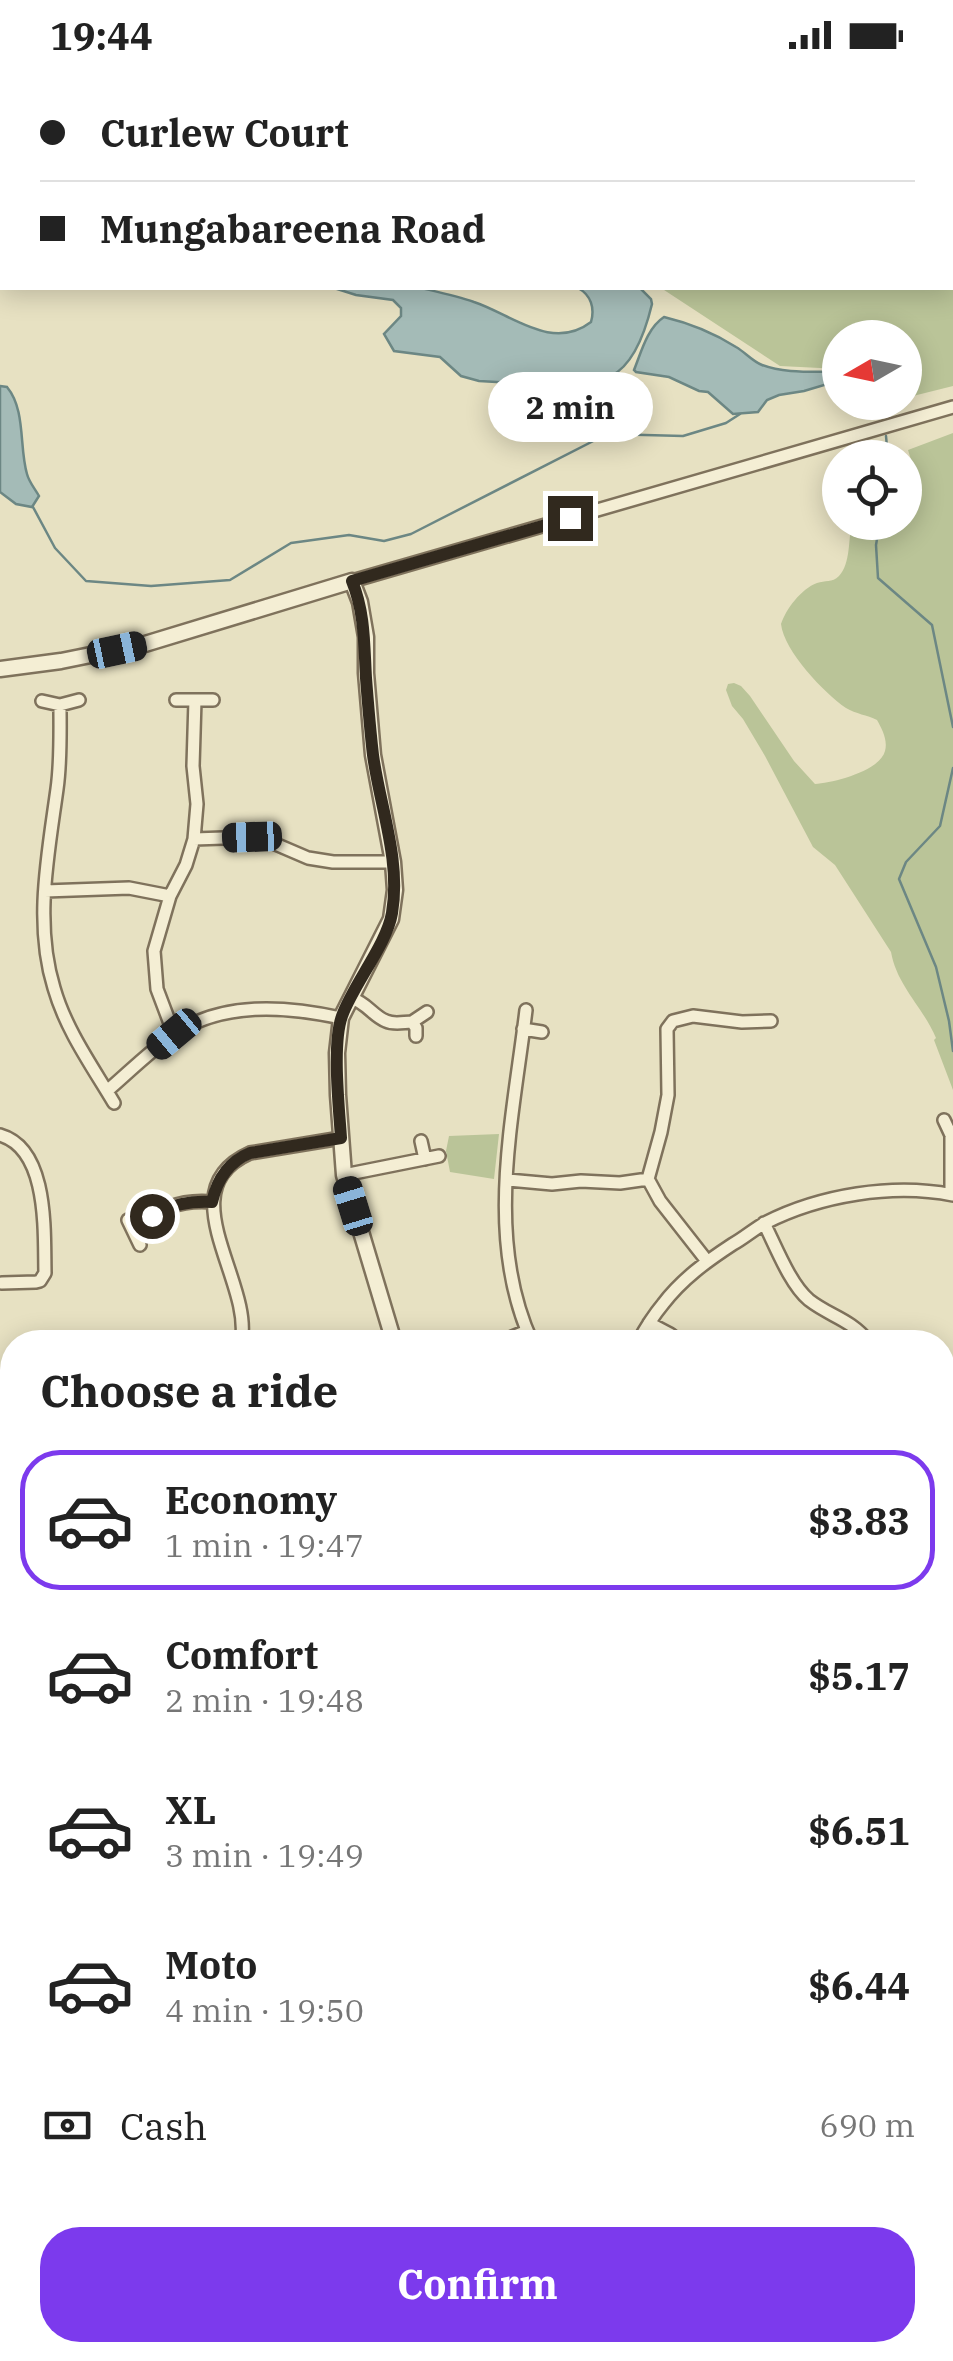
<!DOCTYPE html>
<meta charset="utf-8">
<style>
body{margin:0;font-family:"IBM Plex Serif",serif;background:#f2f2f2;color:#222;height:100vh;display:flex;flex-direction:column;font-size:38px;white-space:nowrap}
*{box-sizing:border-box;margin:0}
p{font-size:32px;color:#767676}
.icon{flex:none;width:55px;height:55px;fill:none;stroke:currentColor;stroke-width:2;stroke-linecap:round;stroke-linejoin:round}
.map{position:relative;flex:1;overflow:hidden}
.side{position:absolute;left:0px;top:1260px;width:955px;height:1032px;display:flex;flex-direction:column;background:#fff;border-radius:40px 40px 0 0;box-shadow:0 5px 25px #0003}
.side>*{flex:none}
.banner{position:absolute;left:0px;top:0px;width:955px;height:220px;box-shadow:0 5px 25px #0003;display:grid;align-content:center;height:220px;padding:0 40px;background:#fff}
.needle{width:65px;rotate:261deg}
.fabs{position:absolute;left:822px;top:250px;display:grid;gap:20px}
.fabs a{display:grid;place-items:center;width:100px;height:100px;border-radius:50%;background:#fff;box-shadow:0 5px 25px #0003;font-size:50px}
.end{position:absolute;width:45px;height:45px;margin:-22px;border:12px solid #31291e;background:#fff;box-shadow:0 0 0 5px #fff}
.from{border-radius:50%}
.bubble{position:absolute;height:70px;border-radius:35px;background:#fff;box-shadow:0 5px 25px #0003;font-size:32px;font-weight:700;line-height:70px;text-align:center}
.car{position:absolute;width:30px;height:60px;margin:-30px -15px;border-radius:12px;box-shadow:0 0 8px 2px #0007;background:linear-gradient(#222 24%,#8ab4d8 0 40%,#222 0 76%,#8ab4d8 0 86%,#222 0)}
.banner b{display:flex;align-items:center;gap:35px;height:95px;font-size:38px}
.banner b+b{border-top:2px solid #e0e0e0}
.banner i{width:25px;height:25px;background:#222}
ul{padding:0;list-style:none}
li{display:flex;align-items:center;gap:30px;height:140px;margin:0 20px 15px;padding:0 20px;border:5px solid transparent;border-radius:40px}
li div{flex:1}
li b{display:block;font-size:38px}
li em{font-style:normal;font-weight:700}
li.active{border-color:#7c3aed}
li>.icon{width:90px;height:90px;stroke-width:1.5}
h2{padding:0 40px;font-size:45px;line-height:120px}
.pay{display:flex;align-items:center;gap:25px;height:110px;padding:0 40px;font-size:38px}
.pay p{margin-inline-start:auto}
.action{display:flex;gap:20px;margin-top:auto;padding:20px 40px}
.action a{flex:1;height:115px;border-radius:40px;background:#7c3aed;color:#fff;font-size:40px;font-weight:700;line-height:115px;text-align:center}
.status{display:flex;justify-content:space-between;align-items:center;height:70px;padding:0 50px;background:#fff;direction:ltr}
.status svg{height:28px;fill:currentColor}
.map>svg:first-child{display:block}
.green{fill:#bac498}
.water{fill:#a4bbb7;stroke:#6c8784;stroke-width:2.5}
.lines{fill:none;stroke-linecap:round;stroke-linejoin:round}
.stream{stroke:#6c8784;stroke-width:2.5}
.minor-casing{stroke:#7f725c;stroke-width:16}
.tertiary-casing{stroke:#7f725c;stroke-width:19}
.secondary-casing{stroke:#61543f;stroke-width:20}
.minor{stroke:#f4eed4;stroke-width:11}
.tertiary{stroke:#f4eed4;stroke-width:14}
.secondary{stroke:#f4eed4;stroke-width:15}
.route{stroke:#31291e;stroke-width:12}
</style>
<div class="status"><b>19:44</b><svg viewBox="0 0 49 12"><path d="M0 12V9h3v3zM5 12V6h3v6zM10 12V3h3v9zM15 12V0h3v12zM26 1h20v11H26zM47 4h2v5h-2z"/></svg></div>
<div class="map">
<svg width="953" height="2291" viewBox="0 0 953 2291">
<rect width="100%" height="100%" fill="#e7e1c2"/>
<!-- green -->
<path class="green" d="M478 0H953V316L905 328V268H840V299L780 296 661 218H952V2H480Z
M953 363V1020L934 970 936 968C923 937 897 916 891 882L835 795 813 777 765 686 743 649 732 636 726 620 728 614 734 613 741 616 750 626 794 691 815 714C833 713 880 701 885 681 888 670 882 659 877 650 867 645 856 644 846 638 824 623 784 581 781 554 786 539 801 519 817 513 825 510 832 513 839 506 851 493 848 469 852 453L905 452V390L912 393 908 380Z
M499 1064 494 1109 450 1102 446 1081 449 1066Z
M953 1440V2107L942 2106V1454L945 1453 943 1443Z
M12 1867V2280H289L290 2286 0 2291V1868Z"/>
<!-- water -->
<path class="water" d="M334 218C361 217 395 213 421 218 438 222 457 226 474 232 511 244 552 282 591 252 595 238 591 225 578 218H640L651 229 652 234C646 259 635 294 611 306L530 314 479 311 461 306 440 287 394 281 384 264 401 246V238L393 230 356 225Z
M664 247C689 253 714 263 736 277 745 282 752 291 762 295 786 304 815 301 840 302V314L834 312 804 321 779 325 767 330 758 342 733 344 708 322 699 321 669 307 636 302 634 300C641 283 647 258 664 247Z
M0 316 7 317C26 340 19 377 27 404 29 412 35 419 39 426L32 437 16 434 0 422Z"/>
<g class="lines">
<!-- stream -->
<path class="stream" d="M886 366 888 388
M33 437 55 478 86 511 151 516 230 510 291 473 349 465 384 471 411 464 607 364 683 366 726 353 740 344
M880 452 876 475 878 508 932 555 953 657
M953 698 940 756 906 792 899 809 936 897 949 951 953 981"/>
<defs>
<path id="minor" d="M352 511 953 337
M176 630H213
M42 631 60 635 79 630
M60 635C60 663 61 691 57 719 48 785 34 853 54 918 66 960 92 996 114 1033
M194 769 253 767 266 770 308 788 333 792H393
M45 821 129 818 170 826
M351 928C367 933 373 946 386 951 394 955 404 952 412 952L416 958V966
M526 940C513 1049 484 1168 532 1272
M412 952 427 942
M523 959 542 962
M174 964 157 919 154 881 170 826 186 795 194 769 197 734 193 696 195 630
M107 1021C128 1003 150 981 173 965 222 931 286 936 341 948
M944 1050 951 1065V1124
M0 1065C49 1079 44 1162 45 1203L40 1211 36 1212 2 1213
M421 1071 425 1089
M344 1105 439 1086
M508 1110 552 1114 581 1111 620 1113 648 1109
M128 1150 140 1175
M764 1153C776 1177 790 1214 809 1230 831 1247 849 1248 869 1272
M134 1160C161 1139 177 1129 213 1132
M707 1191 660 1131 648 1109 661 1062 668 1025 667 959 673 951 693 946 742 952 771 951
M649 1253 670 1264 680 1272
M241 1272C254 1212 167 1120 250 1083L341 1068
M500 1272 527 1261
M638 1272C645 1259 653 1246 663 1234 682 1209 707 1191 733 1174 744 1168 754 1159 765 1153 820 1125 893 1113 953 1125
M942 1343 953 1342
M0 1473H12
M0 1593 3 1592
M0 1748 12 1744
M942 1816 953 1812
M942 2181 953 2182
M369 2280V2291
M382 2291 383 2280
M538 2291 539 2280
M653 2291V2280"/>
<path id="tertiary" d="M0 599 61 591 145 574 352 511 360 532 366 567V603L373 685 393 792 395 820 391 849 341 948 337 983 338 1025 344 1105 394 1272
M0 1325H12
M778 2280V2291"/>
<path id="secondary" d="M0 1905 12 1904
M942 1907 953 1911"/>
</defs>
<!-- minor casing -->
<use href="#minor" class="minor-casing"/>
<!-- tertiary casing -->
<use href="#tertiary" class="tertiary-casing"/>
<!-- secondary casing -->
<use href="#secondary" class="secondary-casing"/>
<!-- minor -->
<use href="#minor" class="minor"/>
<!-- tertiary -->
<use href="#tertiary" class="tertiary"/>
<!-- secondary -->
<use href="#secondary" class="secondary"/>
</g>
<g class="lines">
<!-- route -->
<path class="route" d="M152 1146C172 1134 190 1131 212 1132 217 1110 228 1092 250 1083L341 1068C339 1037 332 974 342 946 353 915 387 874 392 843 401 790 380 737 373 685 370 659 368 634 366 608 364 574 365 543 352 511L570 448"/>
</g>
</svg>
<div class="fabs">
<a><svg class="needle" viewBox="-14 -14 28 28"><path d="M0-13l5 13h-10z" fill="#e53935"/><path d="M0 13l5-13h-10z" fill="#767676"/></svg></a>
<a><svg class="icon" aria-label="locate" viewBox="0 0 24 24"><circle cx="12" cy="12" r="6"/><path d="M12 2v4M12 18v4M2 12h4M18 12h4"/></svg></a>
</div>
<i class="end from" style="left:152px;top:1146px"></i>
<i class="end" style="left:570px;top:448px"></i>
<div class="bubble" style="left:488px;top:302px;width:165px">2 min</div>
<i class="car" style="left:117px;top:580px;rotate:78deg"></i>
<i class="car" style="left:252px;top:767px;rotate:268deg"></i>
<i class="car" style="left:174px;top:964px;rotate:230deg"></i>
<i class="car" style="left:353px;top:1136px;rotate:343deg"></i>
<div class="banner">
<b><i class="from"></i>Curlew Court</b>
<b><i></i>Mungabareena Road</b>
</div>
<section class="side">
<h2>Choose a ride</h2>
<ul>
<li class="active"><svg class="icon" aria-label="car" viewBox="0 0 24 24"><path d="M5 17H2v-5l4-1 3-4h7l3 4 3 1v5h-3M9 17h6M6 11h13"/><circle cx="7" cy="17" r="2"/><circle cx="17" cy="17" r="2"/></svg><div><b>Economy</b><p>1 min · 19:47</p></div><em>$3.83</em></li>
<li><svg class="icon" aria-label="car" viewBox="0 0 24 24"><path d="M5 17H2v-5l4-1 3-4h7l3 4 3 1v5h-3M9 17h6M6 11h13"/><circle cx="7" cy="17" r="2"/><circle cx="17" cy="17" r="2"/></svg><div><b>Comfort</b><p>2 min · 19:48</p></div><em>$5.17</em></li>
<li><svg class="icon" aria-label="car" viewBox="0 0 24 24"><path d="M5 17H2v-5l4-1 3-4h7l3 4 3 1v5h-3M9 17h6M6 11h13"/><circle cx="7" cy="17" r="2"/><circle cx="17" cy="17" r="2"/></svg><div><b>XL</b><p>3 min · 19:49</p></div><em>$6.51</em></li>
<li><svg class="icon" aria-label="car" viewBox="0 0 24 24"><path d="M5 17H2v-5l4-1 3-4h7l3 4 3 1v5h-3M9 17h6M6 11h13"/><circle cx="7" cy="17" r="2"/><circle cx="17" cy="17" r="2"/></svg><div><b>Moto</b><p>4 min · 19:50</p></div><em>$6.44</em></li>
</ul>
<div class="pay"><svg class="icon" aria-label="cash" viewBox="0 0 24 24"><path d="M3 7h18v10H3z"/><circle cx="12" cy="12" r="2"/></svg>Cash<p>690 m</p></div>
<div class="action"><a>Confirm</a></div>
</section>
</div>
